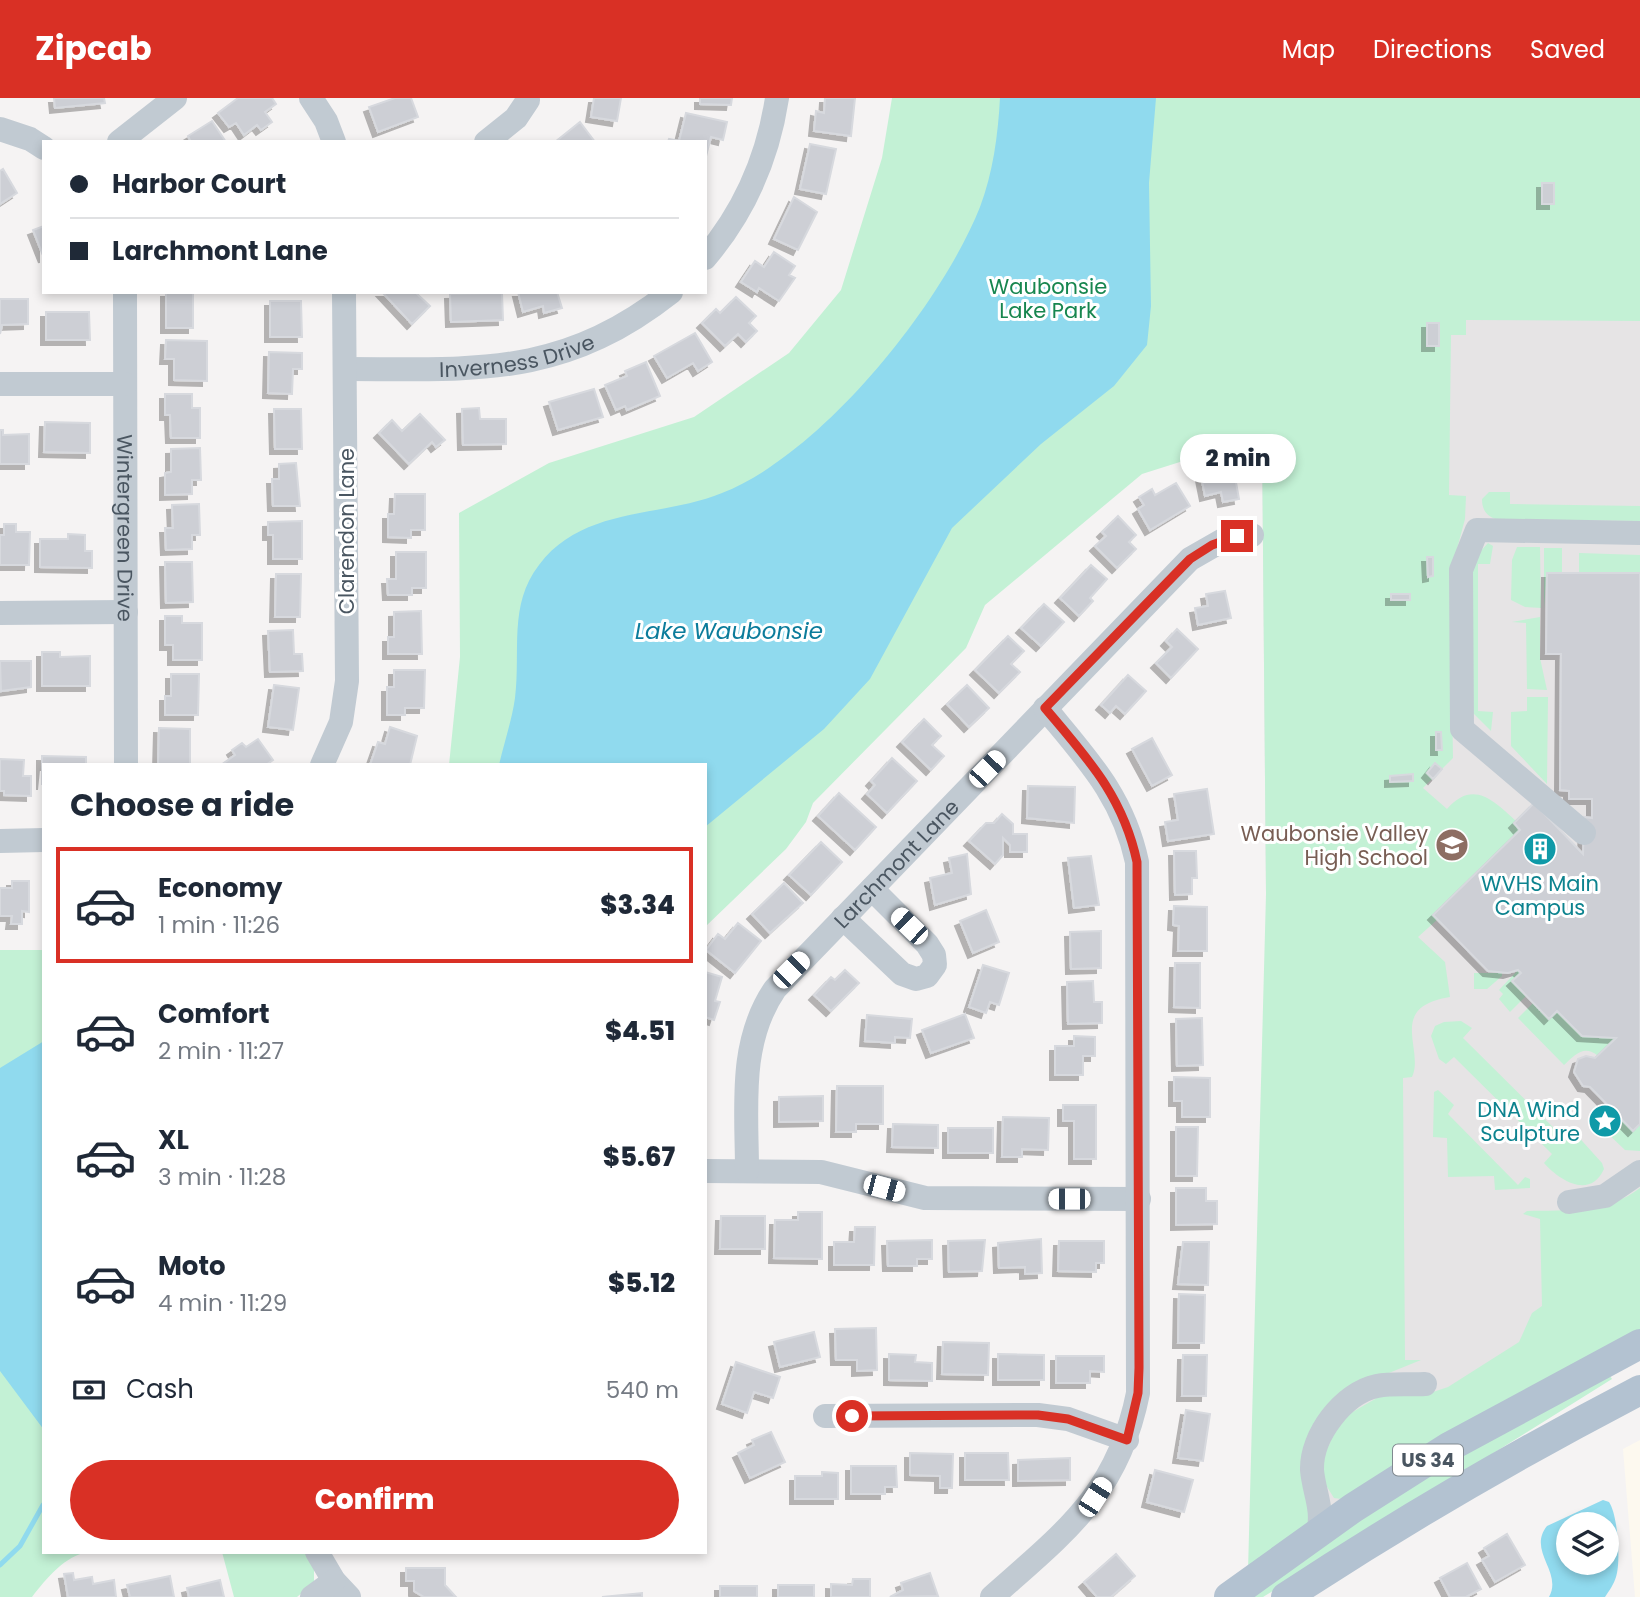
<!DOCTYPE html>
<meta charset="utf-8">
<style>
body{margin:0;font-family:Poppins,sans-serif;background:#f6f6f7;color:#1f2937;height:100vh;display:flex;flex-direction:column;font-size:26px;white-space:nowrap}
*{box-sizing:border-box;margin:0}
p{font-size:23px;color:#747a83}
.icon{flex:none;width:38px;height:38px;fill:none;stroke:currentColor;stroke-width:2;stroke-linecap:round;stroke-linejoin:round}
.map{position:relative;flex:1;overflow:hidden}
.side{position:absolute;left:42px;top:665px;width:665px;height:791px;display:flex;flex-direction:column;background:#fff;border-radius:0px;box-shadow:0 4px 10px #0003}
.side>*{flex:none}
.hud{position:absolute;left:42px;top:42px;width:665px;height:154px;border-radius:0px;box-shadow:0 4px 10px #0003;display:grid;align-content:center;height:154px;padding:0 28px;background:#fff}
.controls{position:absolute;left:1556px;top:1414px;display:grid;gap:14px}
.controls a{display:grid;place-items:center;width:63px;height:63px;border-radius:50%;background:#fff;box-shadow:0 4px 10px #0003;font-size:35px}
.end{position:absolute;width:32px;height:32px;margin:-16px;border:9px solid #d93025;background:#fff;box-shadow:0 0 0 4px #fff}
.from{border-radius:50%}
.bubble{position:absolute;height:49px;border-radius:24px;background:#fff;box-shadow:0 4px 10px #0003;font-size:23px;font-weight:800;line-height:49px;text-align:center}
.car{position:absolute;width:21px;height:42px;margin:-21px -10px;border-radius:9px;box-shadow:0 0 5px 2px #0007;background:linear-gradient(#fff 24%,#345 0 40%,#fff 0 76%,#345 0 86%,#fff 0)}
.hud b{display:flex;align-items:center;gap:24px;height:66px;font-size:26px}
.hud b+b{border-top:2px solid #e0e1e3}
.hud i{width:18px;height:18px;background:#1f2937}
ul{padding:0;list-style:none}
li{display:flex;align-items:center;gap:21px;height:116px;margin:0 14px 10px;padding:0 14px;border:4px solid transparent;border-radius:0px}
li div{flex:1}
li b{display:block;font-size:26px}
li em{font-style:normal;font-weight:800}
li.active{border-color:#d93025}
li>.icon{width:63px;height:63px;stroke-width:1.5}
h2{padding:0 28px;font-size:32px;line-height:84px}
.pay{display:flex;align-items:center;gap:18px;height:77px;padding:0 28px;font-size:26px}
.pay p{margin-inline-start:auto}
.cta{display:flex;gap:14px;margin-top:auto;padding:14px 28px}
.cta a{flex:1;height:80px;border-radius:42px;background:#d93025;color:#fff;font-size:28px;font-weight:800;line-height:80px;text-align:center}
header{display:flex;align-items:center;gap:42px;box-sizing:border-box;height:98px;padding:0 35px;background:#d93025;color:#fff}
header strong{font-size:33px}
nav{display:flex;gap:38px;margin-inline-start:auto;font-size:24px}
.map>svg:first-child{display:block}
.commercial{fill:#fdf9ef}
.education{fill:#e6e4e5}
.green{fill:#c3f1d5}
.water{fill:#90daee;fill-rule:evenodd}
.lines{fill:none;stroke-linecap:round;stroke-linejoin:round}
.stream{stroke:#90daee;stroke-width:5}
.building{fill:#cdcfd5;stroke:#d7d9de;stroke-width:2;filter:url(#shadow)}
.minor{stroke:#c1cad2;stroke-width:24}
.major{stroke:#b3c2d1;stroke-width:30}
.route{stroke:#d93025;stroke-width:9}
.labels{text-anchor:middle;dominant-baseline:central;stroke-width:6;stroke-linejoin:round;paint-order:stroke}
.shield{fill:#fff;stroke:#808990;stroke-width:2}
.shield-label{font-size:19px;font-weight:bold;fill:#4a5661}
.park-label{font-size:21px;fill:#17864f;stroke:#fff}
.street-label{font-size:21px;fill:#4a5661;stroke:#fff}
.education-label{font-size:21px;fill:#785e54;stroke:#fff;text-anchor:end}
.culture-label{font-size:21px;fill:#0d838f;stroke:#fff}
.water-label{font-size:23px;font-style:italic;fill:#0c7c9b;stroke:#fff}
</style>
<header>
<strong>Zipcab</strong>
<nav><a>Map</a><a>Directions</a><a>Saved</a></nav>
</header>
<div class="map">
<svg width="1640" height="1499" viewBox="0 0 1640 1499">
<defs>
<filter id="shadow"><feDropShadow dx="-5" dy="5" stdDeviation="0" flood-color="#0004"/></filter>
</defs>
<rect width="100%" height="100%" fill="#f5f3f3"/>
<!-- commercial -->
<path class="commercial" d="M1640 1342V1499H1635L1623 1351Z"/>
<!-- education -->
<path class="education" d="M1640 0V1234L1309 1428 1266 796 1262 337Z"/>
<!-- green -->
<path class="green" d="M892 0H1640V223L1466 222V237H1451L1449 397 1466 398 1465 421 1450 477 1453 660 1423 690 1447 711C1473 681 1494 703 1516 723L1514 726 1520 732 1433 816 1438 821 1418 839 1445 864 1450 899C1386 909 1425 952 1412 979L1403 980 1405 1262H1421L1342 1294 1309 1428 1248 1473 1266 796 1262 338 1142 376 985 507 966 550 813 705 806 724 786 751 705 829V667H449L460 559 459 415 549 365 694 319 789 255 841 192 882 60Z
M1489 394H1510V406L1640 408V423L1496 421C1486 418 1482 411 1482 401Z
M1488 445 1493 448 1490 466H1478V613L1493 614 1491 633 1471 613 1470 465Z
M1517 449H1540L1541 510 1525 509 1511 502 1512 462Z
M1544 450H1562V475H1547L1544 510Z
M1579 455 1640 457V475H1579Z
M1540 519V560L1547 592 1527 591 1526 525 1512 524Z
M1527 599H1548L1547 686 1511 648V614L1527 613Z
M0 852H44V1454H89C65 1457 46 1481 32 1499H0Z
M1518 872 1521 875 1512 883 1526 898 1510 914 1499 901 1503 896 1499 892Z
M1474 875H1502V878L1487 891H1474Z
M1533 905 1549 921 1557 913 1582 938 1616 940 1598 958C1584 946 1575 957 1564 967L1518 920Z
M1461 923 1472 930 1463 940 1566 1042 1574 1034 1602 1065 1604 1071C1590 1102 1559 1082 1544 1065L1552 1056 1454 959 1446 966 1439 961 1431 938 1435 928 1444 924Z
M1438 992 1454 1007 1448 1016 1518 1087 1525 1079 1530 1081V1090L1495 1092 1494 1078 1448 1079 1447 1040 1433 1039 1434 994Z
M1610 1009 1640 1026V1053L1625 1052 1604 1032 1609 1023 1603 1015Z
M1640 1090V1234L1341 1401 1334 1400 1324 1384 1322 1368 1333 1336 1349 1316 1382 1297 1427 1296 1448 1289 1519 1244 1532 1215 1542 1208 1540 1121 1523 1116 1527 1113C1565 1112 1608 1115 1640 1090Z
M1608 1275 1612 1281 1263 1499H1247L1381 1403Z
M222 1454H305L314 1470V1485L297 1499H234Z"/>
<!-- water -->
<path class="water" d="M1000 0H1156L1149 85 1151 208 1147 247 1114 288 1041 346 952 430 870 581 824 631 705 729V667H499C504 645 512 622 515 600 521 553 508 507 539 467 583 408 661 420 722 395 822 356 941 207 980 109 993 75 998 37 1000 0Z
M44 943V1332L0 1273V970Z
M1603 1402 1609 1404C1618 1417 1621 1464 1616 1479 1614 1486 1609 1493 1605 1499H1549C1563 1474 1527 1453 1547 1428ZM1606 1426V1465H1568V1426Z"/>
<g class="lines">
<!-- stream -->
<path class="stream" d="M0 1467 20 1448 43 1407"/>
</g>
<!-- building -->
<path class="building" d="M54 0H104L105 5 55 10Z
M238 0H272L276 6 265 14 272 24 261 32 257 27 244 37 236 25 229 29 218 15Z
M395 0H411L418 19 378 34 369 9Z
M594 0H621L617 23 591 19Z
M700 0H732L731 7 700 6Z
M825 0H855L851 38 814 33 816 13 824 15Z
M686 15 727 24 723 42 711 39 705 62V44H668L669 41 679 43Z
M212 23 226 44H191L188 38Z
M580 24 595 44H555Z
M810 46 836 51 826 96 800 91Z
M3 71 17 95 0 106V73Z
M1542 85H1554V106H1542Z
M794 99 817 114 798 152 774 141Z
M44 128V160L33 132Z
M774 154 795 168 789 177 795 180 779 203 759 190 757 194 741 184 755 163 764 169Z
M166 194H193V230H166Z
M382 194H415L430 208 412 226Z
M518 194H557L562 210 544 215 543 208 523 214Z
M502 195 503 222 451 224 450 196Z
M736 199 756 218 749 225 757 233 746 244 738 236 725 248 702 225 716 211 720 215Z
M0 201H28V226L2 227 0 236Z
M270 203H301L302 239H270Z
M46 214H89L90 242H46Z
M1427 225H1439V248H1427Z
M695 235 712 264 698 273 693 265 667 280 654 258Z
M166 242 207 243V283L174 282V261H165Z
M269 254 302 255V271H293L292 296 268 295Z
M646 264 660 298 627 312 625 308 616 312 605 287 627 278 625 273Z
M594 291 603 319 558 332 549 304Z
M165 296H192V310H200V340H171L170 317H165Z
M479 310 480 321H506V346L463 347 462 311Z
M274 311H301L302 351H275Z
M420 316 445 342 436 349 432 344 409 366 379 335 392 322 402 333Z
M45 324 90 325V355L44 354Z
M0 332H3V337L29 336V366H0Z
M200 350 201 382H192V396L165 397V375L171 374V351Z
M1232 362 1239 401 1223 404 1221 394 1205 398 1199 368Z
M296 365 300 408H273L272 381H279V366Z
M1176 385 1190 408 1150 432 1138 411 1144 407 1139 399 1152 391 1155 397Z
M395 396H425V432H411V440L388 439V416H394Z
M199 406 200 437H192V451L166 452 165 430H173L172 407Z
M1118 418 1136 437 1129 444 1136 451 1117 470 1095 448 1106 438 1102 434Z
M302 423V461H273V437H268V424Z
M4 426H16V434H30L29 467H0V437H4Z
M68 436 85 437V453H92V470L40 469V441H68Z
M396 454H426V490H412V497H388L387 481H396Z
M1427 459H1433V478L1428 479Z
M165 464H192L193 504 166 505Z
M1091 467 1107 481 1090 500 1093 503 1079 518 1060 500Z
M1547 475H1640V1026L1633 1033 1590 989 1583 988 1574 974 1578 961 1586 958 1595 960 1616 940 1582 938 1557 913 1549 921 1512 883 1521 875 1518 872 1508 875 1488 873 1433 817 1520 732 1514 725 1534 705 1583 756 1584 719 1592 720V701H1569V693L1560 692 1561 556H1546Z
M276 476H301L300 519H275Z
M1225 493 1231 520 1198 527 1195 510 1208 508 1206 496Z
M1391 496H1410V502H1391Z
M1044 506 1064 524 1041 548 1021 530Z
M421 513 422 556H388V539H394V514Z
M165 518H182V525H202V562H173V547H165Z
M1177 531 1198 551 1171 580 1156 565 1172 549 1166 543Z
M293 532 294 556H302L303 573 270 574 268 533Z
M1008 538 1024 553 1011 566 1020 574 999 595 975 572Z
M42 554H60V559L90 558V588H42Z
M0 563H31V589L1 593Z
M394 572H425L424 610H405V617H387V589H394Z
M171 576H199L198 617H165V598H171Z
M1128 577 1146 593 1125 616 1116 608 1110 615 1101 607Z
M274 587 299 590 293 632 268 629Z
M967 587 989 610 969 629 947 606Z
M924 621 941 638 932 647 944 658 931 672 902 644Z
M390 629 417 638 410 667H370L378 644 385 646Z
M159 630 190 631V667H158Z
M1436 634H1441L1442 652H1436Z
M1152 640 1172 677 1152 688 1132 651Z
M258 641 273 662 266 667H221L235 657 232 652 242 645 246 649Z
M42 658 86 659V667H44L42 687Z
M892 660 917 683 887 715 867 696 875 687 871 683Z
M0 661 24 662 23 678H31V698L4 697V693H0Z
M1435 665 1442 671 1433 681 1427 675Z
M1413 676V683L1390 684V678Z
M1028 688 1075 689 1074 725 1027 720Z
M1207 691 1214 736 1168 743 1165 724 1178 722 1174 696Z
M839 695 876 729 855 752 818 718Z
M1002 716 1013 726V736H1027V754H1010V747L1003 740V757L995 766 969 743 986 725H994Z
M821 744 842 764 811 797 789 777Z
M1174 753H1196L1197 780H1192V796L1175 797Z
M967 756 971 796 935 807 930 780 952 775 949 760Z
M1091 758 1099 807 1074 810 1068 760Z
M12 783H29V814L22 813V826H11L12 818H0V790H12Z
M784 785 803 805 770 835 752 816Z
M1174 808 1207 809V853H1178L1179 828 1173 827Z
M986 812 999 844 973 855 960 823Z
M738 825 761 843 735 875 706 852 718 836 725 841Z
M1101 833V870L1071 871 1070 834Z
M1175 865H1200V910L1174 909Z
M983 867 1009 875 999 907 990 904 986 915 969 909Z
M845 872 859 885 831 913 814 897 831 879 835 882Z
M705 874 722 879 715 903 720 904 714 922 705 919Z
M1093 883 1094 904H1102V925L1068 926 1067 884Z
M965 916 974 940 931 955 922 932Z
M867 917 912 921 910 940 895 939V945L865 943Z
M1202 920 1203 967 1177 968 1176 921Z
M1074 938 1095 939V958H1083V977H1055V948H1074Z
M1174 979 1210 980V1019H1182V1003H1174Z
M837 988H883V1026H856V1034H836Z
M823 998V1023L779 1024V999Z
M1063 1007H1096V1061H1074V1023H1063Z
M1003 1019 1049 1020 1048 1052 1022 1051V1059H1002Z
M893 1026 938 1027V1050L892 1049Z
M1176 1029H1198L1197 1078H1176Z
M948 1030H993V1055H948Z
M1176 1090H1206V1103H1217V1126L1176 1127Z
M798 1114H822V1161L774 1160 775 1122H798Z
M721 1118H765V1151H720Z
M855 1129H875L874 1167H834V1144H854Z
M1041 1141 1042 1175 1025 1176V1169L999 1170 998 1145Z
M932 1142V1161H917V1168H888L887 1143Z
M985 1142 982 1173 949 1174 948 1143Z
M1059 1143H1104V1165H1096V1174L1058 1173Z
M1183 1144H1209L1208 1187 1178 1186Z
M1179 1196 1205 1197 1204 1245H1178Z
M876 1230 877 1272 857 1273V1262H836L835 1231Z
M814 1234 820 1259 780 1269 774 1244Z
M943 1244 989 1245 988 1277 942 1276Z
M889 1256 916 1257 915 1264 932 1265V1283L889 1282Z
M998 1256 1044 1257V1282H998Z
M1183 1257H1207L1206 1298H1182Z
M1056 1258H1104V1274L1090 1273V1285H1056Z
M736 1264 780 1279 773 1300 754 1294 747 1315 722 1306Z
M1186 1312 1210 1316 1203 1363 1178 1360Z
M771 1334 785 1364 750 1380 738 1355 754 1347 752 1342Z
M910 1355 953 1356 952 1390H940V1378L910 1377Z
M965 1355H1008L1009 1382H965Z
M1070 1360V1382L1018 1383V1362Z
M851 1368H896L897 1389H885V1396H851Z
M1155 1372 1193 1382 1184 1414 1147 1404Z
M822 1374 838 1375V1401H795V1378H822Z
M1507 1436 1525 1467 1495 1484 1482 1462 1489 1458 1484 1450Z
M1116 1456 1135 1478 1111 1499H1097L1084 1484Z
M1467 1465 1481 1491 1466 1499H1450L1440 1480Z
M406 1470H445V1487L456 1499H424L414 1493V1483H406Z
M73 1475 74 1482 92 1479 93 1486 114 1482 116 1499H68L64 1476Z
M930 1475 938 1498 890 1499 903 1492 901 1485Z
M170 1478 174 1499H130L127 1487Z
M853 1481H870V1499H831V1486L852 1487Z
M220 1482 224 1499H189L187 1490Z
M778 1487H814V1499H778Z
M720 1488H757V1499H720Z
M642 1495V1499H602Z"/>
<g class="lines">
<!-- minor -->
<g class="minor">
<path d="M311 0 326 23 334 44"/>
<path d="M0 31 30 41 44 50"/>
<path d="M119 44 175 0"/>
<path d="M486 44 516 20 528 2"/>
<path d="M705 160C744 114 768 59 777 0"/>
<path id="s1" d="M125 194 126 667"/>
<path id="s2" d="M346 271C476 271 562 280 671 194"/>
<path d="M0 286H125"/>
<path d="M0 515 126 514"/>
<path d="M322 667 341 624 347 583 344 194"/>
<path d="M1584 735 1462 631 1461 472 1477 432 1640 435"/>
<path d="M0 743 44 742"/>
<path d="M843 820 902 876 916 881 927 878 935 867 934 857 927 846 872 791"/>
<path d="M705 1073 821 1074 925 1100 1139 1101"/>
<path id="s3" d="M747 1073C747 1011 738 945 775 891L1190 461 1225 441 1252 437"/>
<path d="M1569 1104 1605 1098 1640 1074"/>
<path d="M825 1318 1038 1317 1068 1321 1127 1342"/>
<path d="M1318 1435C1324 1411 1314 1395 1312 1372 1311 1338 1343 1295 1377 1288 1392 1285 1410 1287 1425 1286"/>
<path d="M317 1454 334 1483 349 1499"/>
<path d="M312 1499 334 1483"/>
<path d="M992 1499C1064 1435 1118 1396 1138 1295L1137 764C1123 698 1087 661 1045 610"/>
</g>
<!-- major -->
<path class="major" d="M1229 1499 1353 1410 1449 1349 1640 1246
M1286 1499C1400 1424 1519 1355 1640 1292"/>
</g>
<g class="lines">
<!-- route -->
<path class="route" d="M852 1318 1038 1317 1068 1321 1127 1342 1138 1295 1139 1270 1137 764C1123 698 1088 661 1045 610L1190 461 1212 447 1237 438"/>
</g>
<!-- icons -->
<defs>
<symbol id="school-disc" viewBox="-11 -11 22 22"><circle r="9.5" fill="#8d6e63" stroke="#fff"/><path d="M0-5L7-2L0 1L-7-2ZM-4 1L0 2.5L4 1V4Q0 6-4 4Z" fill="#fff"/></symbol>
<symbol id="building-disc" viewBox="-11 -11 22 22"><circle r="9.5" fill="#0f9aa8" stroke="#fff"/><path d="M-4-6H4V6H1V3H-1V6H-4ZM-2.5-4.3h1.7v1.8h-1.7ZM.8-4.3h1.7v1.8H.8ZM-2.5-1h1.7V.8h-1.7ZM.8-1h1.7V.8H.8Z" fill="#fff"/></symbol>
<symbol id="sight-disc" viewBox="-11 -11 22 22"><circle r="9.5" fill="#0f9aa8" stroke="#fff"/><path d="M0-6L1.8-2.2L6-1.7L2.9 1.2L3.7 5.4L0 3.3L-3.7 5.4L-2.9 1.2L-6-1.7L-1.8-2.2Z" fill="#fff"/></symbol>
</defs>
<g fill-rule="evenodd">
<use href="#school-disc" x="1433" y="728" width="38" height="38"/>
<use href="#building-disc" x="1521" y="732" width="38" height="38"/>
<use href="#sight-disc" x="1586" y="1004" width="38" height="38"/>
</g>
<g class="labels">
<!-- shield labels -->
<rect class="shield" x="1393" y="1346.5" width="70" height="31" rx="5"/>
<g class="shield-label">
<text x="1428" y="1362">US 34</text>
</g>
<!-- park labels -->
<g class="park-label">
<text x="1048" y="188">Waubonsie<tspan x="1048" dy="24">Lake Park</tspan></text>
</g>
<!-- street labels -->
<g class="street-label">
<text stroke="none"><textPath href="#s2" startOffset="172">Inverness Drive</textPath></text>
<text stroke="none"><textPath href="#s1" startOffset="236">Wintergreen Drive</textPath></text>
<text transform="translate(346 433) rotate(-90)">Clarendon Lane</text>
<text stroke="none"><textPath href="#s3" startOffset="362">Larchmont Lane</textPath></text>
</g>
<!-- education labels -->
<g class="education-label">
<text x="1428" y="735">Waubonsie Valley<tspan x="1428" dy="24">High School</tspan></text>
</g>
<!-- culture labels -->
<g class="culture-label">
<text x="1540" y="785">WVHS Main<tspan x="1540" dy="24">Campus</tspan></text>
<text x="1580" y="1011" text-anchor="end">DNA Wind<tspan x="1580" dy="24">Sculpture</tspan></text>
</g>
<!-- water labels -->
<g class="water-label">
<text x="729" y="533">Lake Waubonsie</text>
</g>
</g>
</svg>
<div class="controls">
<a><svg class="icon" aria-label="layers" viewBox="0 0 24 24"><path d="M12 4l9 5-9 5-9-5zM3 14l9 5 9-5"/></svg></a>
</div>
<i class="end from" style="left:852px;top:1318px"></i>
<i class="end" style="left:1237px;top:438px"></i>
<div class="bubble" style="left:1180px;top:336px;width:116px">2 min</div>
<i class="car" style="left:987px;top:671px;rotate:44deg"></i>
<i class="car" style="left:909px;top:828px;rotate:314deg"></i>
<i class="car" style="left:791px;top:872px;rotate:45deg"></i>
<i class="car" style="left:884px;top:1090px;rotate:105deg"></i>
<i class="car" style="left:1069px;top:1101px;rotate:270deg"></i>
<i class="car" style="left:1095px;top:1399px;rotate:33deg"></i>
<div class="hud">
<b><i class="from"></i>Harbor Court</b>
<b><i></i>Larchmont Lane</b>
</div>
<section class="side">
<h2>Choose a ride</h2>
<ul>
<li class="active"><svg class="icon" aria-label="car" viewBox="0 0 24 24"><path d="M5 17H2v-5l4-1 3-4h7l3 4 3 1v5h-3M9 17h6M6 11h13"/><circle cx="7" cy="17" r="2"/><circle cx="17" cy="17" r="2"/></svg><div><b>Economy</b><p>1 min · 11:26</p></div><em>$3.34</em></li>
<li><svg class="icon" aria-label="car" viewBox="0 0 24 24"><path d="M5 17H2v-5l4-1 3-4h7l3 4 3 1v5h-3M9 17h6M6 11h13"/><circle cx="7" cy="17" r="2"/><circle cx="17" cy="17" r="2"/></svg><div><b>Comfort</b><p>2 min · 11:27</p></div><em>$4.51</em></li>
<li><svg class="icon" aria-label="car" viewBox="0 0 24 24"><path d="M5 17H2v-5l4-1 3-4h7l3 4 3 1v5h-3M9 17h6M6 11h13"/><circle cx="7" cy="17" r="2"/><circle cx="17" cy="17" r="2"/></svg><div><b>XL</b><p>3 min · 11:28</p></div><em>$5.67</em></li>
<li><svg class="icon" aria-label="car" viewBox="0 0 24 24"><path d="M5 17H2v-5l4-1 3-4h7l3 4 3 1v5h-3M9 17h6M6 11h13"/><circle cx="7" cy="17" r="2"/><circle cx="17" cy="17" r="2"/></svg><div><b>Moto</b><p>4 min · 11:29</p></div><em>$5.12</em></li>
</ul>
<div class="pay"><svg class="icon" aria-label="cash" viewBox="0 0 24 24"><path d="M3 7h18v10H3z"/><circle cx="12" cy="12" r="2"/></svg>Cash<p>540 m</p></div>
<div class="cta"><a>Confirm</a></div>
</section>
</div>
